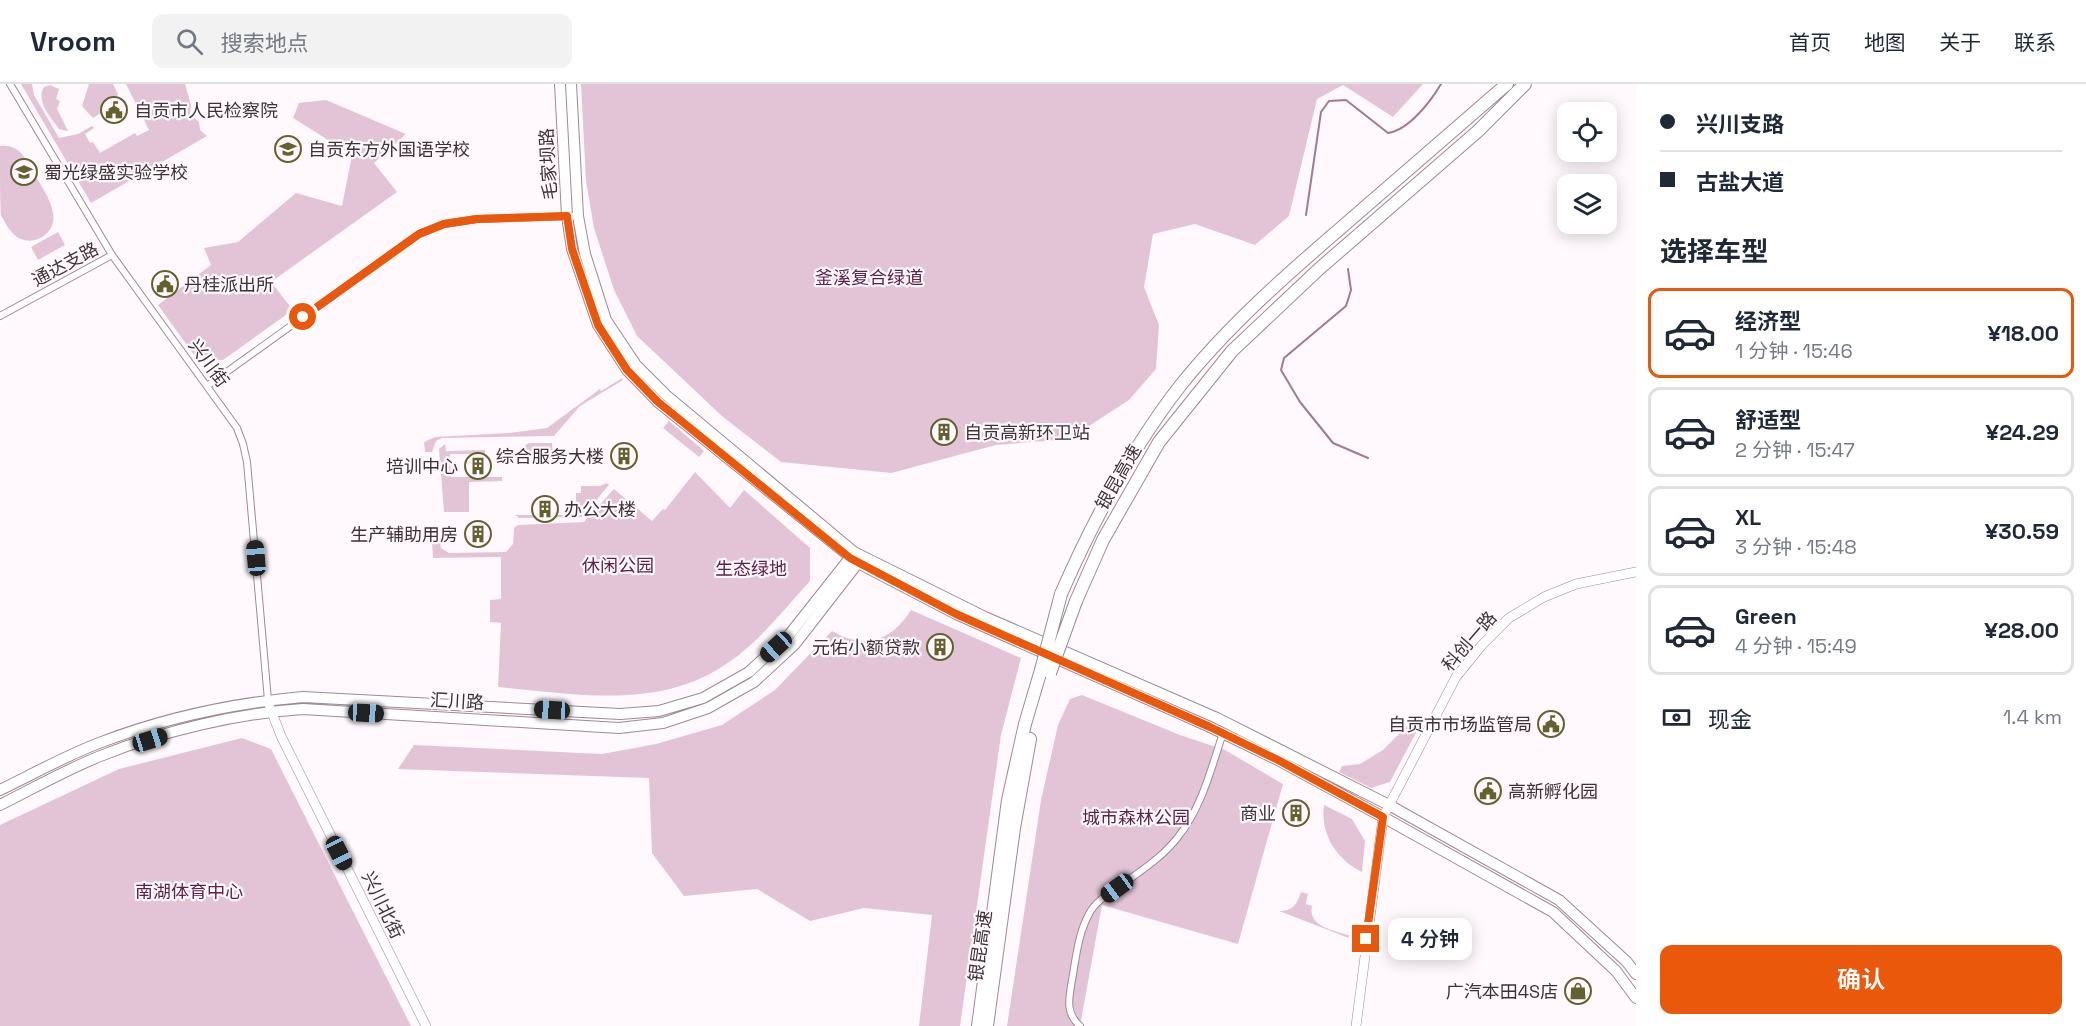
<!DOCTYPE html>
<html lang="zh">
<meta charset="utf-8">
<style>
body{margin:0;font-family:"Space Grotesk","Noto Sans SC",sans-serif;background:#f2f2f3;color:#1f2937;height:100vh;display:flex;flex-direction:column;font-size:22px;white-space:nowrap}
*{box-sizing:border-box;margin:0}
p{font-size:20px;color:#747a83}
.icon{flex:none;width:33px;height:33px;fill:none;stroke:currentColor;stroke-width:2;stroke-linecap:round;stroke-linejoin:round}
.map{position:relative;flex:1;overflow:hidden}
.drawer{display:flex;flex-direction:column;background:#fff;width:450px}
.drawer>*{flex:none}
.hud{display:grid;align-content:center;height:132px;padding:0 24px;background:#fff}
.controls{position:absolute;left:1557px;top:18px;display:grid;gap:12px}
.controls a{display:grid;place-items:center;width:60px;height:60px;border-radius:12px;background:#fff;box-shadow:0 3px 15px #0003;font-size:30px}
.end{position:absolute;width:27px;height:27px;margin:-14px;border:8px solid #ea580c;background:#fff;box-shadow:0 0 0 3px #fff}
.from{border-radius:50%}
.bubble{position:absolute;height:42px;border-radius:12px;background:#fff;box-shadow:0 3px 15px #0003;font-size:20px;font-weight:600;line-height:42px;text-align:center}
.car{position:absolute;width:18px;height:36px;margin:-18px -9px;border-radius:8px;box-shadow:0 0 4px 2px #0007;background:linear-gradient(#222 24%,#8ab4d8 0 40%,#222 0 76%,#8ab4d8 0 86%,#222 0)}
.hud b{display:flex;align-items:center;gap:21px;height:57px;font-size:22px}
.hud b+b{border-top:2px solid #e0e1e3}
.hud i{width:15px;height:15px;background:#1f2937}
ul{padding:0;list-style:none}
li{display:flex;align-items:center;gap:18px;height:90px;margin:0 12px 9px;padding:0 12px;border:3px solid #e0e1e3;border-radius:12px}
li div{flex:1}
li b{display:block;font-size:22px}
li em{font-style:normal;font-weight:600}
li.active{border-color:#ea580c}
li>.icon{width:54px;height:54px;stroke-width:1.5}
h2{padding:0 24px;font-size:27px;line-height:72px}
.pay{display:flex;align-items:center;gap:15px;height:66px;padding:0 24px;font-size:22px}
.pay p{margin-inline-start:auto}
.primary-button{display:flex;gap:12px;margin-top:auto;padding:12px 24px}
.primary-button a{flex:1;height:69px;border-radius:12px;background:#ea580c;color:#fff;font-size:24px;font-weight:600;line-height:69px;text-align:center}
header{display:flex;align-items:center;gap:36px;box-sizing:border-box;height:84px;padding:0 30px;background:#fff;border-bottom:2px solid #e0e1e3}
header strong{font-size:28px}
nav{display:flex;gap:33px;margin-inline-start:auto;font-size:21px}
.search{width:420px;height:54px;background:#f2f2f3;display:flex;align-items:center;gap:15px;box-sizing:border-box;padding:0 21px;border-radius:12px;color:#747a83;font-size:22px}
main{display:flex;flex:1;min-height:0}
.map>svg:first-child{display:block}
.green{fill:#e3c3d6}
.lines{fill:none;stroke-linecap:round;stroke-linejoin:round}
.stream{stroke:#a07b92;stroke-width:2}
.street-casing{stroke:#a08796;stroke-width:8}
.secondary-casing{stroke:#a08796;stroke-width:10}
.primary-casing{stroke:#a08796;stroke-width:12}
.highway-casing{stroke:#a08796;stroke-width:14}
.street{stroke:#fff;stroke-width:6}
.secondary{stroke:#fff;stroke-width:9}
.primary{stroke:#fff;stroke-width:10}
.highway{stroke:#fff;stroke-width:12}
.highway-bridge-casing{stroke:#a08796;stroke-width:14;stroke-linecap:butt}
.highway-bridge{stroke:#fff;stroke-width:12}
.route{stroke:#ea580c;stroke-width:8}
.labels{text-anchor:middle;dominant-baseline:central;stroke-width:4.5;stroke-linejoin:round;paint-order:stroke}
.poi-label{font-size:18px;fill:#3d3239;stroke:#fff9fd;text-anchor:start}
.street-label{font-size:18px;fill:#3d3239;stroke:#fff9fd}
.park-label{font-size:18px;fill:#5d224a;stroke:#fff9fd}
</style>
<header>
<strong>Vroom</strong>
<div class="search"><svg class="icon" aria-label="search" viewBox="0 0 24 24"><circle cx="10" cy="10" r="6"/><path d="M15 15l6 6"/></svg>搜索地点</div>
<nav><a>首页</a><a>地图</a><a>关于</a><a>联系</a></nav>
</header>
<main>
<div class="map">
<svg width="1636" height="942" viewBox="0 0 1636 942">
<rect width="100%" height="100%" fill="#fff9fd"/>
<!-- green -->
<path class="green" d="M21 0H32L34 11 59 54 78 50 92 42 94 44 85 50 90 59 93 58 100 69 135 49 137 52 149 46 126 0H185L191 21 190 30 199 38 200 46 207 52 91 119Z
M89 0H113L118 10 110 23 93 34 82 22Z
M581 0H1423L1393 33 1343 1 1317 15 1289 132 1255 161 1195 140 1153 150 1144 203 1159 241 1156 285 1129 316 1069 355 996 361 891 389 781 378 723 333 637 252 614 206 594 144 586 97Z
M50 1 59 5 56 15 60 17 57 25 68 47 59 45C51 33 35 17 44 3Z
M326 16 406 50 374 79 397 108 271 198 293 226 223 276 197 275 158 221 211 181 204 164 238 158 296 109 342 122 352 71 293 34 299 19Z
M0 62C19 60 25 73 33 88 40 100 51 115 53 129 57 149 34 164 17 153 10 148 5 139 1 131 0 119 0 77 0 62Z
M58 148 65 161 38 176 31 163Z
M622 294 623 296 580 322 554 352 442 354 436 357 432 368H425L424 358 435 353 509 349 547 344 600 305 601 307Z
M669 337 704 367 699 373 663 344Z
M529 359H552L553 373H522L523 363Z
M445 360 446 367 485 366V370H450L451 393H502V397L469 398V428H444L439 365Z
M695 388 730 424 744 406 810 464V497C784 525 760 557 729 578 661 627 575 610 498 603L501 539 490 538V516L501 515V473L433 474 432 457 439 456 441 464 449 469 506 468 513 460 514 444 518 441 584 438 614 405 652 437 663 425 665 426Z
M607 399 609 401 582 433 519 434 515 431H576V409H581V402H600Z
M911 526 1021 574 1001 651 960 942H919L932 831 864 824 810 837 757 805 684 812 652 769 649 694 398 685 414 661 602 670 656 660 722 641 775 606 832 547C864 566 892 557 911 526Z
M1082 611 1180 651 1225 666 1283 700 1238 860 1102 821 1080 942H1007L1041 716 1058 641 1070 615Z
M1411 638 1419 643 1390 698 1371 704 1339 688 1342 682 1360 680 1383 666Z
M242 654 271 665 411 942H0V741L119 685Z
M1324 721 1352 735 1365 757 1362 788C1336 775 1320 750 1324 721Z
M1301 808 1308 810 1306 820 1312 822C1307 844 1338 847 1354 853V856L1279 827C1293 827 1297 820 1301 808Z"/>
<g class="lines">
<!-- stream -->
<path class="stream" d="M1306 131 1321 28 1329 17 1346 16 1388 49C1409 46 1431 17 1441 0
M1348 185 1351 206 1346 222 1284 274 1281 286 1300 318 1333 359 1368 374"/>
<defs>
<path id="street" d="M10 0 112 171 237 344 243 360 247 378 268 616
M0 232 112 171
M207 302 419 150 444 140 477 135 578 132
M1080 942C1065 929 1069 914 1072 896 1076 874 1078 850 1089 830 1095 818 1108 810 1119 803 1140 787 1162 774 1178 753 1202 723 1211 685 1223 649"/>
<path id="secondary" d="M269 621 281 652 426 942
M1356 942 1383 733 1456 593 1482 561 1509 534 1544 513 1576 500 1636 488"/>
<path id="primary" d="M560 0 567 132 572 165 598 241 627 286 658 318 858 479 956 530 1210 643 1278 676 1383 733 1553 828 1616 887 1636 914
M571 0 578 132 585 170 606 236 636 281 666 311 854 468 985 533 1217 634 1389 721 1559 816 1627 878 1636 890
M0 706C33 690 65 672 99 659 164 634 234 619 303 613L620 630 659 627 703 614 749 588 789 551 853 470
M0 721C34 704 67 685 103 671 163 647 239 629 303 625L619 644 663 639 708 624 754 598 795 560 861 475"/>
<path id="highway" d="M1061 510C1093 437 1131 365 1180 302 1227 243 1285 192 1342 143 1397 95 1452 48 1507 0
M1076 517 1103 456 1159 358 1232 267 1319 185 1478 47 1525 0
M978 942 1008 716 1025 640 1041 586
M987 942 1014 744 1030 655"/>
</defs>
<!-- street casing -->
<use href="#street" class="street-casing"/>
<!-- secondary casing -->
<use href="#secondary" class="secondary-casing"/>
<!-- primary casing -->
<use href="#primary" class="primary-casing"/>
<!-- highway casing -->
<use href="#highway" class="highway-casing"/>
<!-- street -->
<use href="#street" class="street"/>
<!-- secondary -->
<use href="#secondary" class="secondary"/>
<!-- primary -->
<use href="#primary" class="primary"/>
<!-- highway -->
<use href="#highway" class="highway"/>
<defs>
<path id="highway-bridge" d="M1041 586 1061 510
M1050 589 1076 517"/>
</defs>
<!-- highway-bridge casing -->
<use href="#highway-bridge" class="highway-bridge-casing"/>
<!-- highway-bridge -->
<use href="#highway-bridge" class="highway-bridge"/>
</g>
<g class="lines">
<!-- route -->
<path class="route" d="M303 233 419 150 444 140 477 135 567 132 572 165 598 241 627 286 658 318 850 474 956 530 1210 643 1278 676 1383 733 1366 855"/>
</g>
<!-- icons -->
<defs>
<symbol id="civic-ring" viewBox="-11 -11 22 22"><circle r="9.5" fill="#fff9fd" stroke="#64612e" stroke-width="1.5"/><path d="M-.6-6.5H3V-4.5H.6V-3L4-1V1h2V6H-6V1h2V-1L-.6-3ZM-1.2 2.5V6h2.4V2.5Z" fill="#64612e"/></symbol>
<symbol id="school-ring" viewBox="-11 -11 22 22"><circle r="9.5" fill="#fff9fd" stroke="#64612e" stroke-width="1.5"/><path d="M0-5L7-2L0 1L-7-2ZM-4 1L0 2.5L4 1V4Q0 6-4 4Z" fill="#64612e"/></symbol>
<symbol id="building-ring" viewBox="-11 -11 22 22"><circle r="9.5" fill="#fff9fd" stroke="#64612e" stroke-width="1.5"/><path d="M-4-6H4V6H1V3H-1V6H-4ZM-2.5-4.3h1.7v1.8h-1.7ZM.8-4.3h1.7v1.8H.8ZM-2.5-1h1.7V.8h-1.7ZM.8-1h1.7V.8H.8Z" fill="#64612e"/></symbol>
<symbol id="shop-ring" viewBox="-11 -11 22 22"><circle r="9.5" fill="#fff9fd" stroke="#64612e" stroke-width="1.5"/><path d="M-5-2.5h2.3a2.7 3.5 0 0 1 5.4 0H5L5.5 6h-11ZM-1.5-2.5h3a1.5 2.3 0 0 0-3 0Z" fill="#64612e"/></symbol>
</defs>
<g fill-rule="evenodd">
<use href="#civic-ring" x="99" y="11" width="30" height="30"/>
<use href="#school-ring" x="273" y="50" width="30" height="30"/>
<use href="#school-ring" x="9" y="73" width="30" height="30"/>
<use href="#civic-ring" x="150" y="185" width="30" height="30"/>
<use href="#building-ring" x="929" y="333" width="30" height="30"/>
<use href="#building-ring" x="609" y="357" width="30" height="30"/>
<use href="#building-ring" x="463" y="367" width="30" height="30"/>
<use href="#building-ring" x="530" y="410" width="30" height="30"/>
<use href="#building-ring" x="463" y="435" width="30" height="30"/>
<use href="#building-ring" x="925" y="548" width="30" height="30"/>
<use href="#civic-ring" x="1536" y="625" width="30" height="30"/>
<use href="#civic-ring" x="1473" y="692" width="30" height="30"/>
<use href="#building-ring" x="1281" y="714" width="30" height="30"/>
<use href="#shop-ring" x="1563" y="892" width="30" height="30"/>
</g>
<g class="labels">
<!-- poi labels -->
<g class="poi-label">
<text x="134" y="26">自贡市人民检察院</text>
<text x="308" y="65">自贡东方外国语学校</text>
<text x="44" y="88">蜀光绿盛实验学校</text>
<text x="184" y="200">丹桂派出所</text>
<text x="964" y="348">自贡高新环卫站</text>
<text x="604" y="372" text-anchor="end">综合服务大楼</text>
<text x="458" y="382" text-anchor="end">培训中心</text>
<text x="564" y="425">办公大楼</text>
<text x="458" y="450" text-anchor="end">生产辅助用房</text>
<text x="920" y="563" text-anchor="end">元佑小额贷款</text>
<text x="1532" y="640" text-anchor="end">自贡市市场监管局</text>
<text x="1508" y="707">高新孵化园</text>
<text x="1276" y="729" text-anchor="end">商业</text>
<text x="1558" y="907" text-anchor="end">广汽本田4S店</text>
</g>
<!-- street labels -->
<g class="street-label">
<text transform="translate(548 80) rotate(-93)">毛家坝路</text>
<text transform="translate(65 180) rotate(-28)">通达支路</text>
<text transform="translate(209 279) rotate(54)">兴川街</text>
<text transform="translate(1118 393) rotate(-60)">银昆高速</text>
<text transform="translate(1469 557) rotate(-49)">科创一路</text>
<text transform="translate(457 617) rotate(3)">汇川路</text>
<text transform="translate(383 821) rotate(64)">兴川北街</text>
<text transform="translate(980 862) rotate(-82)">银昆高速</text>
</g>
<!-- park labels -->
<g class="park-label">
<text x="869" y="193">釜溪复合绿道</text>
<text x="618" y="481">休闲公园</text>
<text x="751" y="484">生态绿地</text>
<text x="1136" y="733">城市森林公园</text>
<text x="189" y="807">南湖体育中心</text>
</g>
</g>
</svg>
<div class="controls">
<a><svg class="icon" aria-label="locate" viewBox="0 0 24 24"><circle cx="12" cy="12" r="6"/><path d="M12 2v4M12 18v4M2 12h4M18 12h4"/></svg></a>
<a><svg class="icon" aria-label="layers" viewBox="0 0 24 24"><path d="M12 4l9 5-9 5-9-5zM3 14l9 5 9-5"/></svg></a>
</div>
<i class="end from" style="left:303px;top:233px"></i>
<i class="end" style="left:1366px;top:855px"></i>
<div class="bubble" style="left:1388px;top:834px;width:84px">4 分钟</div>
<i class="car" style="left:256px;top:474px;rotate:355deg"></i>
<i class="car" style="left:776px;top:563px;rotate:228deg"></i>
<i class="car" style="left:552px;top:626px;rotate:273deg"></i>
<i class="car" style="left:366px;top:629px;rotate:93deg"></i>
<i class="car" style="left:150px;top:656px;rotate:73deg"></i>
<i class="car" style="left:339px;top:769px;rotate:153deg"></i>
<i class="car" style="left:1117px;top:804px;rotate:234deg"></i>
</div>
<section class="drawer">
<div class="hud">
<b><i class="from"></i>兴川支路</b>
<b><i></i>古盐大道</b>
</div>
<h2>选择车型</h2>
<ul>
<li class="active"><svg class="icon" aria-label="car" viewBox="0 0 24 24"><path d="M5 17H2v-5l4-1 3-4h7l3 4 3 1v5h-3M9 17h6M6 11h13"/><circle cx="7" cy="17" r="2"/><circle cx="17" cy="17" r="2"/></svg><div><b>经济型</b><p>1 分钟 · 15:46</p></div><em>¥18.00</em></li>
<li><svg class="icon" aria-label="car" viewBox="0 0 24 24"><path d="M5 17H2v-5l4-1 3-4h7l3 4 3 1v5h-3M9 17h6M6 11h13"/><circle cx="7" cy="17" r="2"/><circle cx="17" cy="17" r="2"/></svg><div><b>舒适型</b><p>2 分钟 · 15:47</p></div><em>¥24.29</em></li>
<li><svg class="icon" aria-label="car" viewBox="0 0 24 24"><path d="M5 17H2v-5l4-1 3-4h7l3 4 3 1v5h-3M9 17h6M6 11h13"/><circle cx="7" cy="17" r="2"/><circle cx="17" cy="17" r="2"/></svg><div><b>XL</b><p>3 分钟 · 15:48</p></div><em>¥30.59</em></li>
<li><svg class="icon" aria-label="car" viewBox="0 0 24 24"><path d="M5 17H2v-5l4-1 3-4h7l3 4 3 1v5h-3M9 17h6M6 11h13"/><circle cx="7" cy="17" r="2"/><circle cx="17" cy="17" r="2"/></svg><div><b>Green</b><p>4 分钟 · 15:49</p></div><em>¥28.00</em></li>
</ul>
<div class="pay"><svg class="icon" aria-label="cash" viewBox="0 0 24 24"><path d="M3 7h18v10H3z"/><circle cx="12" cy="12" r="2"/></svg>现金<p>1.4 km</p></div>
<div class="primary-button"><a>确认</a></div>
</section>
</main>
